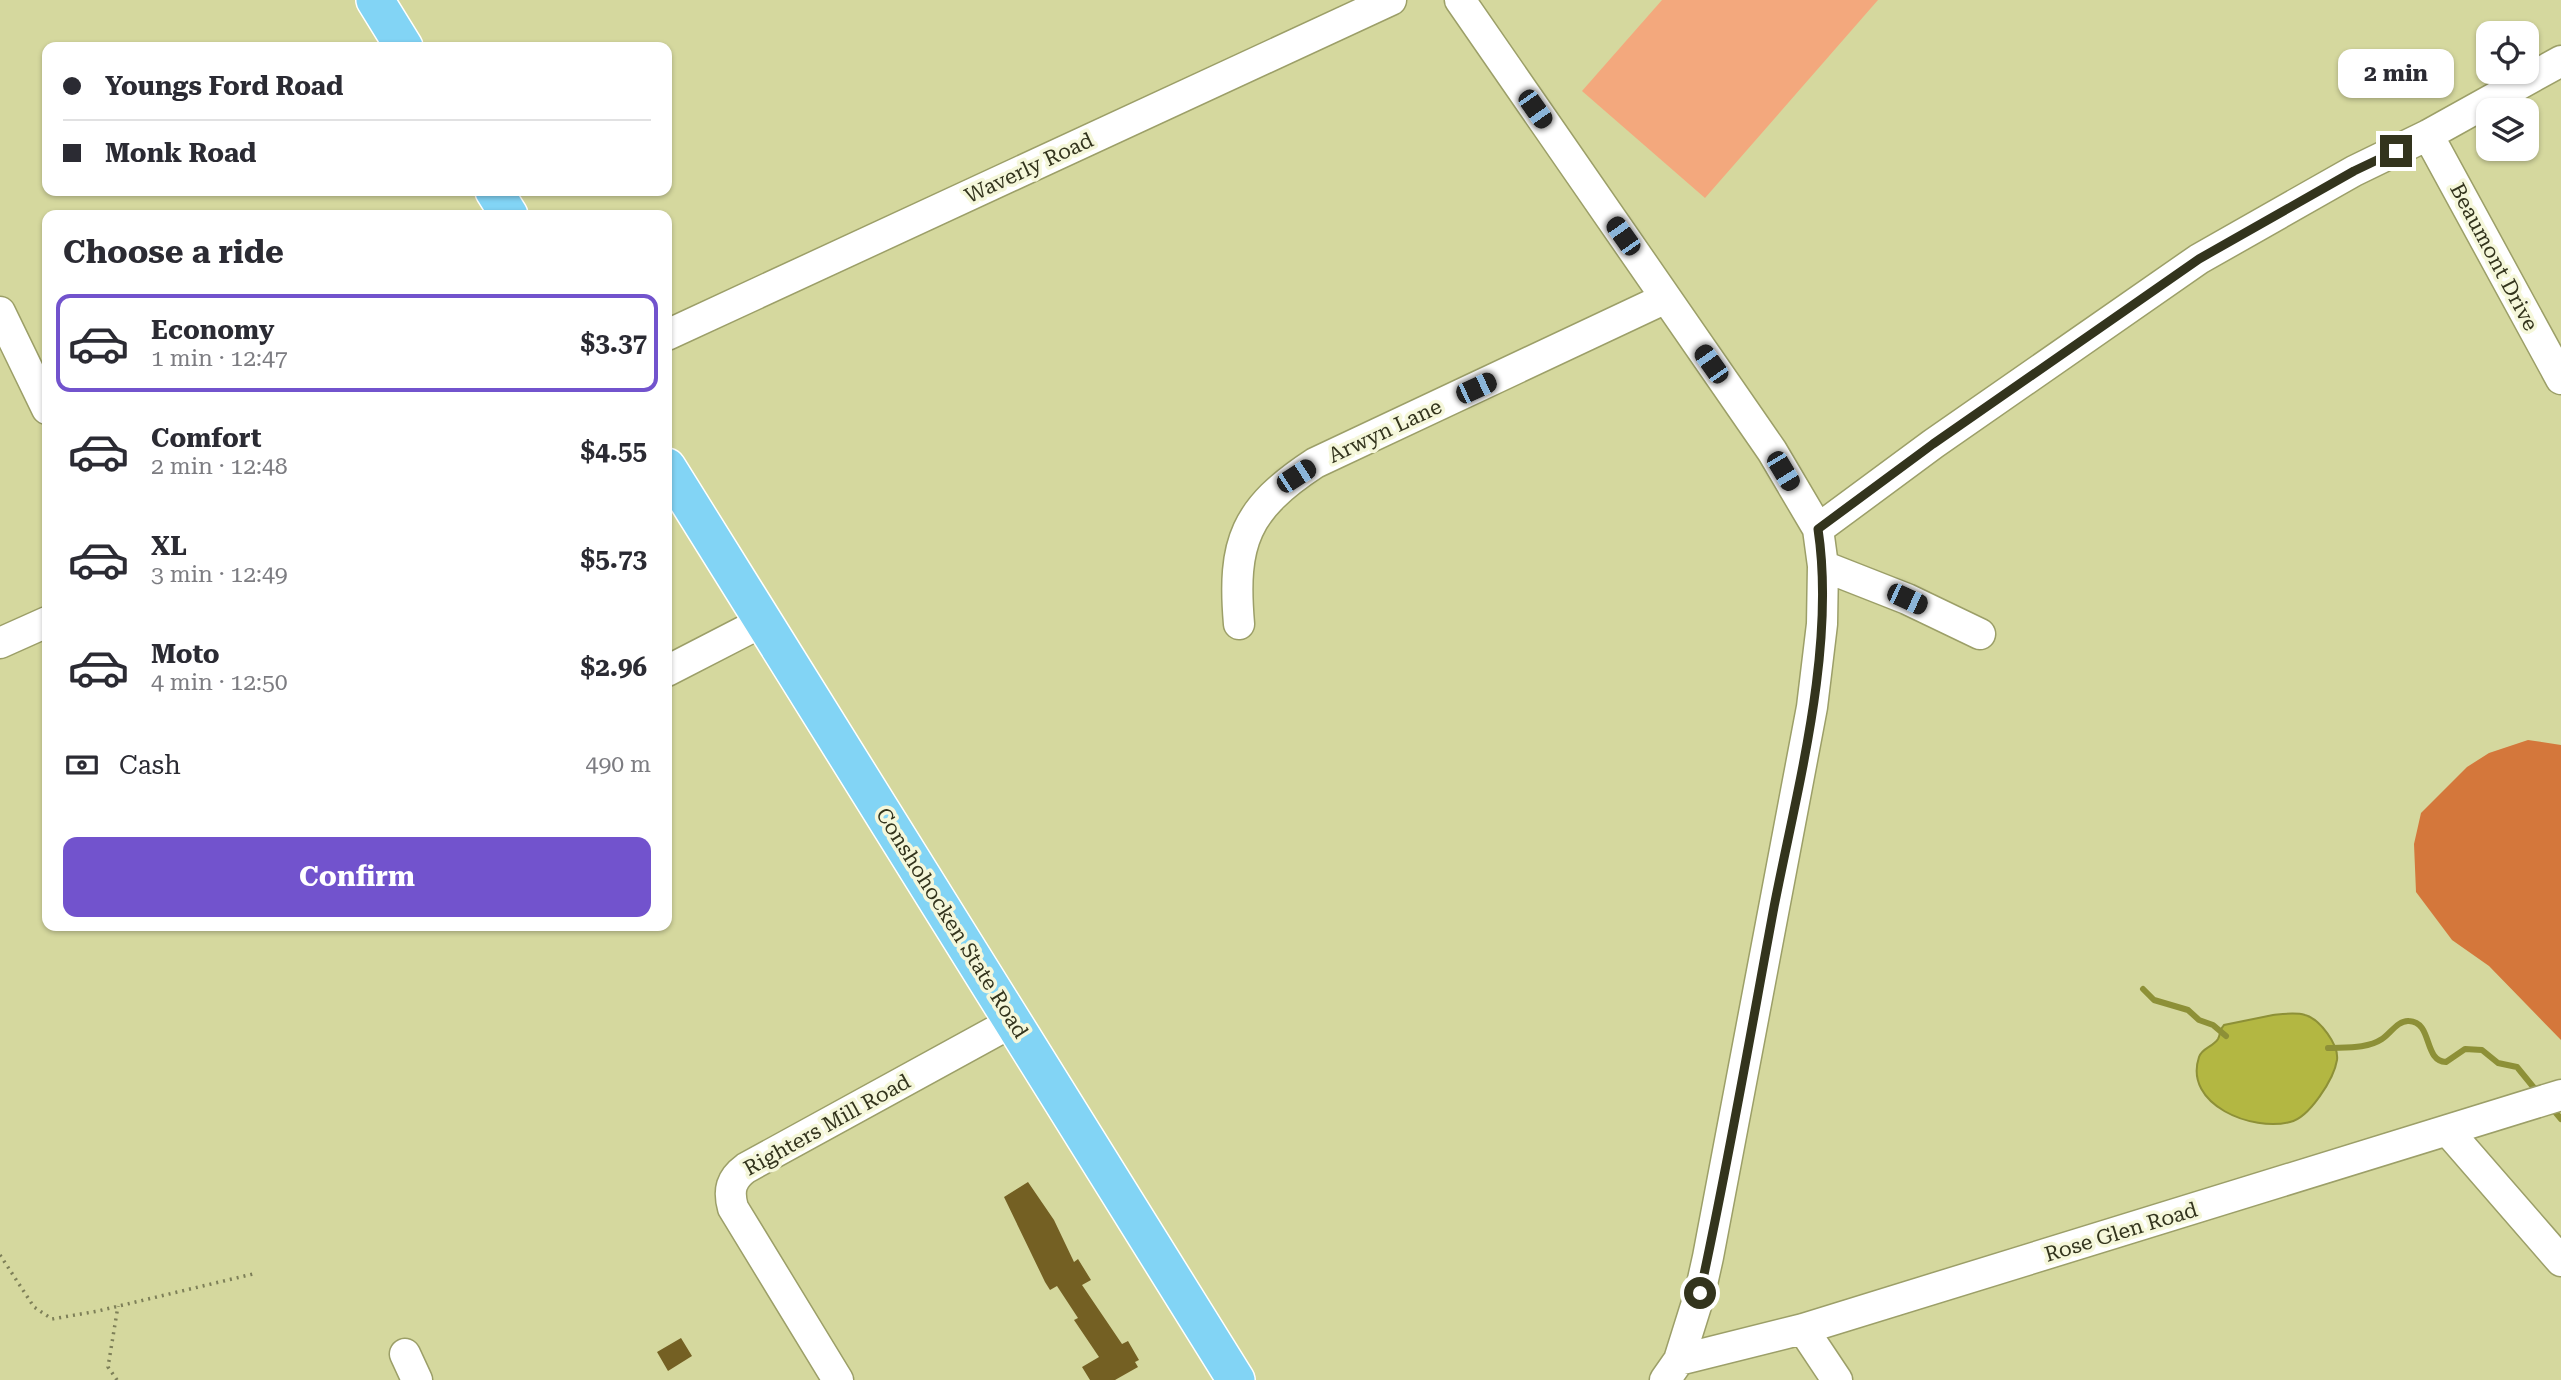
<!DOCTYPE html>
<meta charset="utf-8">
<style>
body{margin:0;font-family:"Roboto Serif",serif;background:#f7f7f7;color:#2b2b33;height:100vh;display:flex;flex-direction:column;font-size:26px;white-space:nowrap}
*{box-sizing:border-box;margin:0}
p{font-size:23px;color:#7c7c81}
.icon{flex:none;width:38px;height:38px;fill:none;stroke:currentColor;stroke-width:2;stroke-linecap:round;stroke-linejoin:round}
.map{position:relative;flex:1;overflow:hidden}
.side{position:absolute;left:42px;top:210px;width:630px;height:721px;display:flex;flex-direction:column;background:#fff;border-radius:14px;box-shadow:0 2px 5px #0004}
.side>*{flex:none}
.top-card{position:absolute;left:42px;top:42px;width:630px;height:154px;border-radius:14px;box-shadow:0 2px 5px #0004;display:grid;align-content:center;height:154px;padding:0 21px;background:#fff}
.buttons{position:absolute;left:2476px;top:21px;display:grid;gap:14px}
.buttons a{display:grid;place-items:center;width:63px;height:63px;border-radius:14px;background:#fff;box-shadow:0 2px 5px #0004;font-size:35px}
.end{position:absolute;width:32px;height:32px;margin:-16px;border:9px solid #33341d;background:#fff;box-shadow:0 0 0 4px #fff}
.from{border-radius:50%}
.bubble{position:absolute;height:49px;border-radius:14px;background:#fff;box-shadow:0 2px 5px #0004;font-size:23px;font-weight:700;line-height:49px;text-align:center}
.car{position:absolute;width:21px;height:42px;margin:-21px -10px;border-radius:9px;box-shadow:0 0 5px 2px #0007;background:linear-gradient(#222 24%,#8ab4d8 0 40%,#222 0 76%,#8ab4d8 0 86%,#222 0)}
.top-card b{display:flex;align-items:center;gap:24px;height:66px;font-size:26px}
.top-card b+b{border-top:2px solid #e1e1e2}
.top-card i{width:18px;height:18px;background:#2b2b33}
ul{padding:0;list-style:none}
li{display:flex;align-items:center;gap:21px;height:98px;margin:0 14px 10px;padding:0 7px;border:4px solid transparent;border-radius:14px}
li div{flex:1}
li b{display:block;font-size:26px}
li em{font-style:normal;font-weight:700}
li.active{border-color:#7253cd}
li>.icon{width:63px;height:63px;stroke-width:1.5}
h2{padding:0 21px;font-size:32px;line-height:84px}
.pay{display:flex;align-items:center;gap:18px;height:77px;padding:0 21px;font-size:26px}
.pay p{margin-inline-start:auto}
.primary-button{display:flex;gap:14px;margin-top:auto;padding:14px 21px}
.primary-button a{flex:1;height:80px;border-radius:14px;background:#7253cd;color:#fff;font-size:28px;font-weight:700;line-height:80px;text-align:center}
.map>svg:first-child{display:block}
.green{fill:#f3a87d}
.forest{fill:#d4773b}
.water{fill:#b3b742;stroke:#8d9037;stroke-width:2}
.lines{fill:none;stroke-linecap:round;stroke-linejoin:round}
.stream{stroke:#8d9037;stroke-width:6}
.building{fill:#746023}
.minor-casing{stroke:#9c9f68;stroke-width:33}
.major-casing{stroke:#fff;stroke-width:40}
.path{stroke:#7d7f58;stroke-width:3.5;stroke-dasharray:2 5;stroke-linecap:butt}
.minor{stroke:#fff;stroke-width:30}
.major{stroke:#82d4f5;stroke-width:37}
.route{stroke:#33341d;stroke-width:9}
.labels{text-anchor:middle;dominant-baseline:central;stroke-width:7;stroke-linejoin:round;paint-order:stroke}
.street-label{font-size:21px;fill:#33341d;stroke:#f5f7da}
</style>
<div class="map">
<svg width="2561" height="1380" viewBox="0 0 2561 1380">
<rect width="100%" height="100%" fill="#d5d89e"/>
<!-- green -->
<path class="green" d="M1662 0H1878L1705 198 1582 91Z"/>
<!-- forest -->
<path class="forest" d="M2528 740 2561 745V1040L2489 966 2452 940 2416 892 2414 844 2421 813 2467 767 2489 753Z"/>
<!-- water -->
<path class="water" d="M2273 1015C2283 1014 2295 1012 2305 1015 2320 1019 2339 1045 2337 1060 2334 1079 2309 1118 2290 1122 2253 1132 2183 1105 2199 1057 2202 1048 2213 1047 2218 1039 2221 1033 2219 1030 2224 1025Z"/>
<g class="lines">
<!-- stream -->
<path class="stream" d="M2143 989 2154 1000 2188 1010 2199 1020 2213 1025 2226 1036
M2328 1048C2345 1047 2367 1049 2382 1039 2390 1034 2398 1020 2409 1021 2433 1022 2423 1061 2446 1062L2465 1049 2482 1050 2498 1063 2517 1067 2539 1094
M2551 1107 2561 1119"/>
</g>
<!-- building -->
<path class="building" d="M1028 1182 1054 1220 1074 1262 1078 1259 1091 1280 1082 1285 1122 1344 1128 1341 1139 1360 1135 1362 1138 1367 1115 1380H1090L1082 1367 1099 1357 1074 1320 1078 1318 1057 1286 1050 1290 1045 1282 1004 1197Z
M681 1338 692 1356 668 1371 657 1352Z"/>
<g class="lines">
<defs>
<path id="minor" d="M1460 0 1772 451 1818 529 1823 566 1822 624 1812 707 1708 1257 1700 1293 1679 1360 1665 1380
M2428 135 2561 379
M0 312 47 409
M667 335 1391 0
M1818 529 1933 444 2199 259 2354 171 2428 135 2561 61
M1823 566 1907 599 1980 634
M1239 624C1232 542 1245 509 1315 463L1666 298
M0 643 47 622
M667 671 764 621
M2448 1131 2561 1261
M1803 1329 1837 1380
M405 1354 417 1380
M1679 1360 1803 1329 2561 1095
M838 1380 733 1208C728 1190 731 1179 746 1168L1014 1021"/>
<path id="major" d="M375 0 404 47
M494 191 509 215
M667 467 1236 1380"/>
</defs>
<!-- minor casing -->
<use href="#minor" class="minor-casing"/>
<!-- major casing -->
<use href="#major" class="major-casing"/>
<!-- path -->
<path class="path" d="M0 1255 34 1307 52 1319 98 1311 253 1274
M117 1380 108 1367 118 1306"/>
<!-- minor -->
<use href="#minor" class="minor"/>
<!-- major -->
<use href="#major" class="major"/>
</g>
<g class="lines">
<!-- route -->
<path class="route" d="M1700 1293C1728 1165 1750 1036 1774 907 1797 789 1836 648 1818 529L1933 444 2199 259 2354 171 2396 151"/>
</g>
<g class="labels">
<!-- street labels -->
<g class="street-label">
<text transform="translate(1029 168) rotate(-25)">Waverly Road</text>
<text transform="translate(2494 257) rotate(62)">Beaumont Drive</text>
<text transform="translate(1385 431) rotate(-25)">Arwyn Lane</text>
<text transform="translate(952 923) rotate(58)">Conshohocken State Road</text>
<text transform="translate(827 1125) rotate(-29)">Righters Mill Road</text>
<text transform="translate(2121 1232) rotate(-17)">Rose Glen Road</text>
</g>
</g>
</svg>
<div class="buttons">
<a><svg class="icon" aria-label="locate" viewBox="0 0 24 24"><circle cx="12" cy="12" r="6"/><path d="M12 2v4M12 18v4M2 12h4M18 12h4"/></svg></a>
<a><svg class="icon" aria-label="layers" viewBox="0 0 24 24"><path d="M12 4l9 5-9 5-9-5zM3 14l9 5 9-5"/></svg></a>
</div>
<i class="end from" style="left:1700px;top:1293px"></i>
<i class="end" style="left:2396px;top:151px"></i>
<div class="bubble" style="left:2338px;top:49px;width:116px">2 min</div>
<i class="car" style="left:1535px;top:109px;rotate:145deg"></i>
<i class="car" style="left:1623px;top:236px;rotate:325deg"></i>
<i class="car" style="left:1711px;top:364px;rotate:325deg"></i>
<i class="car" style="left:1476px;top:388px;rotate:65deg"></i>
<i class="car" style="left:1783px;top:471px;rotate:149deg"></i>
<i class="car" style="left:1296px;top:476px;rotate:57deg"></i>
<i class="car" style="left:1907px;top:599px;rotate:115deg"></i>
<div class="top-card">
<b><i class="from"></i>Youngs Ford Road</b>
<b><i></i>Monk Road</b>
</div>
<section class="side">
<h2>Choose a ride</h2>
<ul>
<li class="active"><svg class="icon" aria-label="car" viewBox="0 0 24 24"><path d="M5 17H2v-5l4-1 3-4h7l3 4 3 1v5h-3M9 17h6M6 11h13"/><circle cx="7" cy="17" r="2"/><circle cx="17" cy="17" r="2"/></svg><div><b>Economy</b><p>1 min · 12:47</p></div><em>$3.37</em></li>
<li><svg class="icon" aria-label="car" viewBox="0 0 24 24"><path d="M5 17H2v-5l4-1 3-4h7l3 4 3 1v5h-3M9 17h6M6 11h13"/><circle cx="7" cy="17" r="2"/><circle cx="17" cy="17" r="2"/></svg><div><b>Comfort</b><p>2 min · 12:48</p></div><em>$4.55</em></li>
<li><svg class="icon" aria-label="car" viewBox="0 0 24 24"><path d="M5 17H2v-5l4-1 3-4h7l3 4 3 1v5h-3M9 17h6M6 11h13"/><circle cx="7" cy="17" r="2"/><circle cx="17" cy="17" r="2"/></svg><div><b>XL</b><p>3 min · 12:49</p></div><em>$5.73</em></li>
<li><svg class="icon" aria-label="car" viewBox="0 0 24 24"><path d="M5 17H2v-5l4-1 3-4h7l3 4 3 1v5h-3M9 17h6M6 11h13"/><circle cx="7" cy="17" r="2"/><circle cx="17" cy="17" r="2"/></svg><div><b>Moto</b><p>4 min · 12:50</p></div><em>$2.96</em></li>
</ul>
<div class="pay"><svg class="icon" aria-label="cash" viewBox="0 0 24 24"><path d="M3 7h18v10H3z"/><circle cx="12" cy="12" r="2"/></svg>Cash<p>490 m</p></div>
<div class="primary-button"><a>Confirm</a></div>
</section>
</div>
